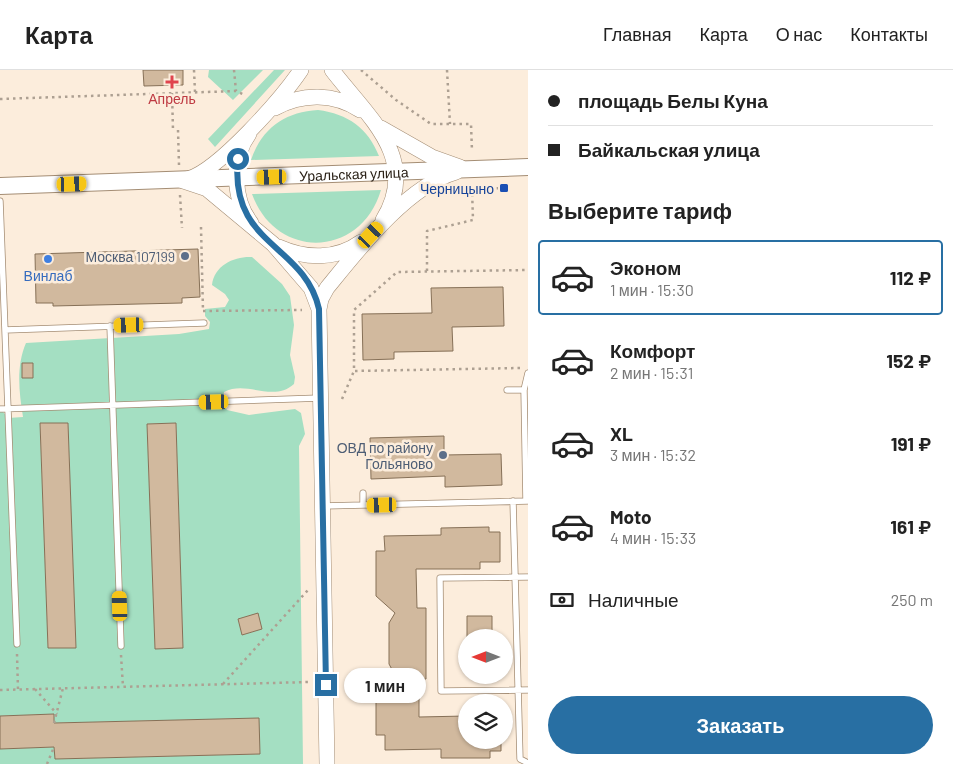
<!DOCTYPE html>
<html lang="ru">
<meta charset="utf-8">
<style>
body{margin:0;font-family:Barlow,sans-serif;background:#f6f6f6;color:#222;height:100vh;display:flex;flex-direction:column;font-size:19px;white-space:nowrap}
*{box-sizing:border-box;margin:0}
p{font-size:16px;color:#767676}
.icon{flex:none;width:28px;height:28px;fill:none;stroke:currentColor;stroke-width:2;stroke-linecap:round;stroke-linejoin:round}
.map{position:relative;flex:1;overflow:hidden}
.sheet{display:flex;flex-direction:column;background:#fff;width:425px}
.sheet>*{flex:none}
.banner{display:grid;align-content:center;height:110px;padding:0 20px;background:#fff}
.needle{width:32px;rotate:270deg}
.tools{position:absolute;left:458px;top:559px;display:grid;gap:10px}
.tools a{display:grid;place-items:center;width:55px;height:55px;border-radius:50%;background:#fff;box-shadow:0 1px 4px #0004;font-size:25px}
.end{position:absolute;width:22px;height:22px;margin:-11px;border:6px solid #286fa3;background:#fff;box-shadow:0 0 0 2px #fff}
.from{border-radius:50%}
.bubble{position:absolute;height:35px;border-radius:18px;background:#fff;box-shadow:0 1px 4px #0004;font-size:16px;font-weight:700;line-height:35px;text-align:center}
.car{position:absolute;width:15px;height:30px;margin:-15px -8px;border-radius:6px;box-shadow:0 0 4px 1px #0007;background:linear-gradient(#f5c518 24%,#345 0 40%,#f5c518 0 76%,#345 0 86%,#f5c518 0)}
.banner b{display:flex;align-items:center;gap:18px;height:48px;font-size:19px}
.banner b+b{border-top:1px solid #e0e0e0}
.banner i{width:12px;height:12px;background:#222}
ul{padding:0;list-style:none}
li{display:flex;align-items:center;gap:15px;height:75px;margin:0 10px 8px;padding:0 10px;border:2px solid transparent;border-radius:5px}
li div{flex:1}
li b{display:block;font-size:19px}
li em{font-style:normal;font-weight:700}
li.on{border-color:#286fa3}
li>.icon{width:45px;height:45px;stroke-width:1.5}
h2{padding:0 20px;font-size:22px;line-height:60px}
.pay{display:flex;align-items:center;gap:12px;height:55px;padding:0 20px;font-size:19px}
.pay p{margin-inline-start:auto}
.primary-button{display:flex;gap:10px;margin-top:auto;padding:10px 20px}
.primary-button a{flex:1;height:58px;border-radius:30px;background:#286fa3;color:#fff;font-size:20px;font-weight:700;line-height:58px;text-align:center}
header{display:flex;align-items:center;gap:30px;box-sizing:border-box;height:70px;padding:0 25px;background:#fff;border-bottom:1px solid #e0e0e0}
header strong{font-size:24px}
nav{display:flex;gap:28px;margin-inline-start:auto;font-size:18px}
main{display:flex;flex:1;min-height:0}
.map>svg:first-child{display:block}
.green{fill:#a4dfc2;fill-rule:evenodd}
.building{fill:#d1b99e;stroke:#867057}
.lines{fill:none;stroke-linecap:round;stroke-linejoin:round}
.service-casing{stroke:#a48d74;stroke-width:7}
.tertiary-casing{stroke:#a48d74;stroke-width:16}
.secondary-casing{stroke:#a48d74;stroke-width:18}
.path{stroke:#ada092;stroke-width:2.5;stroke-dasharray:2.5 4;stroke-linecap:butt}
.service{stroke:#fff;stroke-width:5.5}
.tertiary{stroke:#fff;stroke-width:15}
.secondary{stroke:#fff;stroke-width:16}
.route{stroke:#286fa3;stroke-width:6}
.health-dot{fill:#e0444e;stroke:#fceddc;stroke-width:2}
.transit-dot{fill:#1a4fb4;stroke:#fceddc;stroke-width:2}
.service-dot{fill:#5c6f8a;stroke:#fceddc;stroke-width:2}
.shop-dot{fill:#3f7fe0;stroke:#fceddc;stroke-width:2}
.labels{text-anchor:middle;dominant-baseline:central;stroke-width:5;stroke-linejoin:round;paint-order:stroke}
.health-label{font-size:14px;fill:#be3a42;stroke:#fceddc}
.street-label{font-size:14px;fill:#2a2117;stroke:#fceddc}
.transit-label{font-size:14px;fill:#164399;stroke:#fceddc;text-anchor:end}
.service-label{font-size:14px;fill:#4e5e75;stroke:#fceddc;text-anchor:end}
.shop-label{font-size:14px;fill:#366cbe;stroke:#fceddc}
</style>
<header>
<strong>Карта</strong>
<nav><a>Главная</a><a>Карта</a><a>О нас</a><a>Контакты</a></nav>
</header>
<main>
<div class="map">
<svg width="528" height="694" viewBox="0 0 528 694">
<rect width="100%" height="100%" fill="#fceddc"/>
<!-- green -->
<path class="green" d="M209 0H263L233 30 208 7Z
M274 0H285L215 77 208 69Z
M318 40C348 44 368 58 379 86L251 90C262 58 285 42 318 40Z
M381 120C361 188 276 191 252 124Z
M252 187 282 214 290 226 294 255 290 285 295 307 294 314C273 333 247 310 224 322L222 333 227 340 249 345 295 339 301 343 305 364 299 376 303 694H0V679L54 677 56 689 260 684 258 648 54 653V644L0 646V338L8 348 23 347C19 322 16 296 26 273L179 264 209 259 210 252 205 246V239L225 237 229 230 225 224 212 215C214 195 235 186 252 187ZM68 353 76 577 48 578 40 354ZM176 353 183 577 155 579 147 354ZM258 544 262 559 242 565 238 549Z"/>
<!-- building -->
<path class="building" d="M143 0H183V15L144 16Z
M198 179 200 227 182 228V233L53 236V233H36L35 184Z
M503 217 504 256 452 257 453 281 394 282V289L363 290 362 244 432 243 431 218Z
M22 293H33V308H22Z
M40 353H68L76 578H48Z
M176 353 183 578 155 579 147 354Z
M444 366V385L501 384 502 415 445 417V406L371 409 370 368Z
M489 457V462H500V492H480V499H416L417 538H426V609H419V647L466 646V670H501V681H490V688H441V679L385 680V665H376V618L395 605 389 594V553L395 543 376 526V481H385L384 466 441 465V458Z
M258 543 262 559 242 565 238 549Z
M467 546H492V568H467Z
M54 644V653L259 648 260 684 55 689 54 677 0 679V646Z"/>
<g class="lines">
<defs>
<path id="service" d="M0 131 17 574
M110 256 121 576
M5 260 204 253
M507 320H524
M0 339 320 328
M363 423V435
M513 431 520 689 528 693
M526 431 524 320 528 303
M323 436 528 431
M528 507 440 508 441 621 528 620"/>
<path id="tertiary" d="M332 0C367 46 421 88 383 150
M275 38C302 23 334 23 360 40
M381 58 432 87 460 97
M249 64C231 88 233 130 251 153
M188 109C219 100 282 28 301 0
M183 111 207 119 273 174 311 218 319 239
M279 177C306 189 336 190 361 172
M327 694 319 239 321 229 327 218C358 180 407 116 456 102"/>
<g id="secondary">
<path id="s1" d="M0 116 528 97"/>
</g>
</defs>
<!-- service casing -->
<use href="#service" class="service-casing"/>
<!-- tertiary casing -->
<use href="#tertiary" class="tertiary-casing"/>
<!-- secondary casing -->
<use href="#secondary" class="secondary-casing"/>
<!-- path -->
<path class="path" d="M194 0 195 22
M234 0 236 21
M361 0 396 30 431 54H471L472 81
M447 0 450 54
M172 23 173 60
M0 29 236 21 245 25
M178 60 179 95
M180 125 182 158
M201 157 203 241
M427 201V161L473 150 472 119 504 118
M203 241 302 240
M520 298 354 301V240L397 202 528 200
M342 329 354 301
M17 584 18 620
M121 585 123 617
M223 614 308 520
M35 619 57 644
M0 620 310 612
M54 653 63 618
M47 694 54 677"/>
<!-- service -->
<use href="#service" class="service"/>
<!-- tertiary -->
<use href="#tertiary" class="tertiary"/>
<!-- secondary -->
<use href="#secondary" class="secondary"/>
</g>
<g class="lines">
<!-- route -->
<path class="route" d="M238 89C229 176 304 173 319 239L326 615"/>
</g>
<!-- markers -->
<path class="health-dot" d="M169.5 4.5h5v5h5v5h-5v5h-5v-5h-5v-5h5z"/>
<rect class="transit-dot" x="499" y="113" width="10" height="10" rx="2.5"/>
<g class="service-dot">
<circle cx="185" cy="186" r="5"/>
<circle cx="443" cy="385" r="5"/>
</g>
<circle class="shop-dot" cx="48" cy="189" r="5"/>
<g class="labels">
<!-- health labels -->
<g class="health-label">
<text x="172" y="28">Апрель</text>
</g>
<!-- street labels -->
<g class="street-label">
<text stroke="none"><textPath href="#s1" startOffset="354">Уральская улица</textPath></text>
</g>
<!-- transit labels -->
<g class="transit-label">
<text x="494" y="118">Черницыно</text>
</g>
<!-- service labels -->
<g class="service-label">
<text x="175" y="186">Москва 107199</text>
<text x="433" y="377">ОВД по району<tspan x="433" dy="16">Гольяново</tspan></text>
</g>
<!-- shop labels -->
<g class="shop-label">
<text x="48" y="205">Винлаб</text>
</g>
</g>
</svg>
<div class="tools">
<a><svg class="needle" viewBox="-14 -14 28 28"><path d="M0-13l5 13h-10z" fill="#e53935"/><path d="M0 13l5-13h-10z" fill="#767676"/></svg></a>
<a><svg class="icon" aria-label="layers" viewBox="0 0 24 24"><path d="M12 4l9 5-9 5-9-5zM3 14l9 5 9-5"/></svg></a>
</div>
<i class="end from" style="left:238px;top:89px"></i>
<i class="end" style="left:326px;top:615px"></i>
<div class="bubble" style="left:344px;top:598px;width:82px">1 мин</div>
<i class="car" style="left:272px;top:107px;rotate:268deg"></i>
<i class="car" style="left:72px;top:114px;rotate:88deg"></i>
<i class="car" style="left:371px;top:165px;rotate:43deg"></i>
<i class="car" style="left:129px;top:255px;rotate:268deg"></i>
<i class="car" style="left:214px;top:332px;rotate:268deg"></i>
<i class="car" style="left:382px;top:435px;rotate:268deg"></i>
<i class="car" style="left:120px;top:536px;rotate:358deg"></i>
</div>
<section class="sheet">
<div class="banner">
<b><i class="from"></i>площадь Белы Куна</b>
<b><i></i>Байкальская улица</b>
</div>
<h2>Выберите тариф</h2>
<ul>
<li class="on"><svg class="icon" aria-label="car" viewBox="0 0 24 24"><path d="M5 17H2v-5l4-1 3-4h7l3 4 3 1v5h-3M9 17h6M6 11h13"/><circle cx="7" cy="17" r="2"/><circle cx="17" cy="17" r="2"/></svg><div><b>Эконом</b><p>1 мин · 15:30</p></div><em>112 ₽</em></li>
<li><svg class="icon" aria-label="car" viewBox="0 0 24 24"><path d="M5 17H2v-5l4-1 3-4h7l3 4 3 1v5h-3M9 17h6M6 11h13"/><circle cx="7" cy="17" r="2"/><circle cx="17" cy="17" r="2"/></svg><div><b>Комфорт</b><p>2 мин · 15:31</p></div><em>152 ₽</em></li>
<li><svg class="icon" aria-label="car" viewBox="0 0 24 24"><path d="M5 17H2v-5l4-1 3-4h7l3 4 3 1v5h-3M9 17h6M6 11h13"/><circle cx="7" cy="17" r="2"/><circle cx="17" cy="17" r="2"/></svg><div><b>XL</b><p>3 мин · 15:32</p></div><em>191 ₽</em></li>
<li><svg class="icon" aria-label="car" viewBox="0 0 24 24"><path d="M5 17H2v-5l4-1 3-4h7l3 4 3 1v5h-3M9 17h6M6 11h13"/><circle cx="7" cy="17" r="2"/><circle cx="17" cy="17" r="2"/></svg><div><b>Moto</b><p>4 мин · 15:33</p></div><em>161 ₽</em></li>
</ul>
<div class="pay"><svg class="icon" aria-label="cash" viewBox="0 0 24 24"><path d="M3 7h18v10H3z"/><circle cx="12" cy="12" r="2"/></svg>Наличные<p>250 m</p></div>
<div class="primary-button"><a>Заказать</a></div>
</section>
</main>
